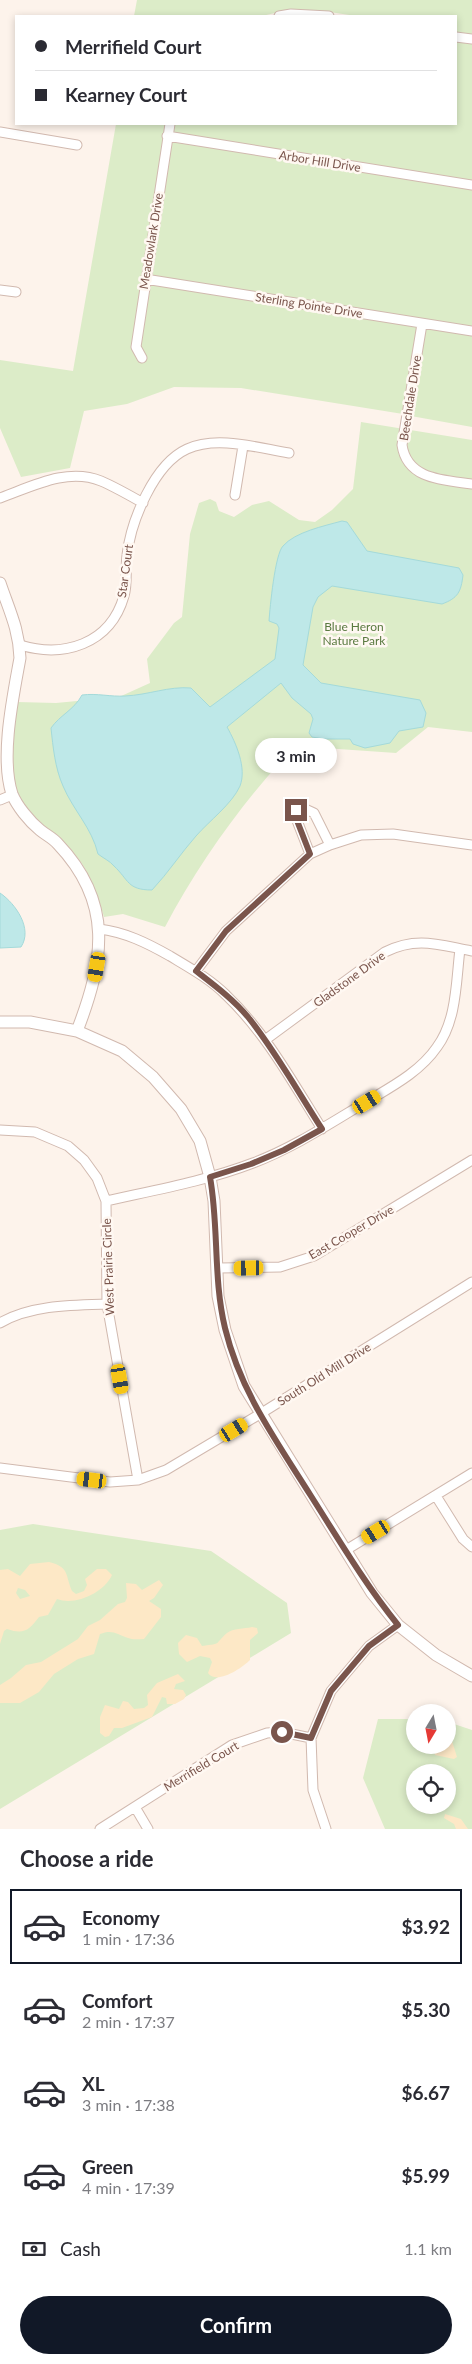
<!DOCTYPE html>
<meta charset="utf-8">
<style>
body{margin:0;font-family:Lato,sans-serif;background:#f2f2f3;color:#2b2b33;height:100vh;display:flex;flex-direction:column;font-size:19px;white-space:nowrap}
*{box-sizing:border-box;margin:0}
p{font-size:16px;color:#7c7c81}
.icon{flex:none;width:28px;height:28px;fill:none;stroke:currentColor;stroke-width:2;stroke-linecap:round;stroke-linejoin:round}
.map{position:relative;height:1829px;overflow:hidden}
.side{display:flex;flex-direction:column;background:#fff;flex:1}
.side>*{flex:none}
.banner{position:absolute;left:15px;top:15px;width:442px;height:110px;border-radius:0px;box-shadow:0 2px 8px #0003;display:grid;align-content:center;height:110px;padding:0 20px;background:#fff}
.needle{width:32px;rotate:190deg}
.buttons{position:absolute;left:406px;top:1704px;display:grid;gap:10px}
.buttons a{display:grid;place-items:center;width:50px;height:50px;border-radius:50%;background:#fff;box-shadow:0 2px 8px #0003;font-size:25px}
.end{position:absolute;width:22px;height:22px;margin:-11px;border:6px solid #7a554c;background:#fff;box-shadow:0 0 0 2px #fff}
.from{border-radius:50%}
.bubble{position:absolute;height:35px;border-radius:18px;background:#fff;box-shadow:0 2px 8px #0003;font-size:16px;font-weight:700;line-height:35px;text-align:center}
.car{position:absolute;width:15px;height:30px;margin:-15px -8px;border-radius:6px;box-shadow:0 0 4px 1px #0007;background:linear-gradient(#f5c518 24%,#345 0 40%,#f5c518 0 76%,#345 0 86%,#f5c518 0)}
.banner b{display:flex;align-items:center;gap:18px;height:48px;font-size:19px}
.banner b+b{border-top:1px solid #e1e1e2}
.banner i{width:12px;height:12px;background:#2b2b33}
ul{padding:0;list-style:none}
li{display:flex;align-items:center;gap:15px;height:75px;margin:0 10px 8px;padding:0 10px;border:2px solid transparent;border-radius:0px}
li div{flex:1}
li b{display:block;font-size:19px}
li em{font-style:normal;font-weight:700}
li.active{border-color:#111827}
li>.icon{width:45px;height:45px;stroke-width:1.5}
h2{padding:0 20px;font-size:22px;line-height:60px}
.pay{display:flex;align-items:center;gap:12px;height:55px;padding:0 20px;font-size:19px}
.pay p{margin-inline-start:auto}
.button{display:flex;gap:10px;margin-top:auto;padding:10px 20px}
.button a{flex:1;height:58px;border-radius:30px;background:#111827;color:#fff;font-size:20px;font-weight:700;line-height:58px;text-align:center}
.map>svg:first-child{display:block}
.green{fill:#dcecc8;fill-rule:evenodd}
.sand{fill:#fde8c6;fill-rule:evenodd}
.water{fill:#bee8e8;stroke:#a4dada}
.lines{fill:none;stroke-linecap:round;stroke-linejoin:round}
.minor-casing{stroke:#d1b9af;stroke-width:11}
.tertiary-casing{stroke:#d1b9af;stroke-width:13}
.minor{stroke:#fff;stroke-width:9}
.tertiary{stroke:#fff;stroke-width:11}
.route{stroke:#7a554c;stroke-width:6}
.labels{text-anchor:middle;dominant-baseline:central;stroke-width:5;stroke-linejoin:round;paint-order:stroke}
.street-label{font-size:12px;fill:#7a554c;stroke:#fff8f2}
.park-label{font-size:12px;fill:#5a7a41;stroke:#fff8f2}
</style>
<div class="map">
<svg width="472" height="1829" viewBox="0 0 472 1829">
<rect width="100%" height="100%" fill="#fdf3eb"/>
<!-- green -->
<path class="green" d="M137 0H472V35L456 32V16H356L323 11 292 9 262 16H134Z
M456 41 472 44V181L172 133 174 124H456Z
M116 124H166L132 347 141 363 147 358 140 346 148 284 417 327 403 414 241 388 174 387 127 404 84 411 70 468 21 477 0 428V360L73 371Z
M171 141 472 190V327L150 275Z
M425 328 472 336V427L411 416Z
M361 422 472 440V732L428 727 396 753 295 746C244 800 200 861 165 927L123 914 104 917C98 897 90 873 77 857 59 834 15 812 11 779 9 759 16 723 17 702L56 703 119 697 150 683 147 659 174 623 182 617 190 534 199 503 210 499 216 502 219 511 234 517 252 505 269 501 299 520 315 522 332 510 353 489Z
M33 1524 211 1551 287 1603 291 1633 0 1809V1530Z
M378 1719H415V1745H448V1722L472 1730V1829H385L363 1778ZM415 1772H448V1805H415Z"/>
<!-- sand -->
<path class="sand" d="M49 1562C70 1567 65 1575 72 1591L76 1594 84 1591 87 1585 85 1579 97 1569H106L112 1575C104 1593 75 1606 57 1599L48 1615 39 1617C29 1630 24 1635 7 1629L4 1631 0 1644V1570L8 1569 20 1576 30 1564ZM18 1588 25 1590 30 1596 20 1599 16 1593Z
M159 1580 163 1585 154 1598 149 1601 161 1609V1617L144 1639C139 1639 133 1640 128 1638 117 1634 112 1629 100 1634L94 1654 78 1659 54 1674 39 1692 20 1703H0V1685L11 1678 26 1665 41 1662 78 1639 88 1626 100 1620 118 1604 125 1602 127 1598 126 1583 136 1584 142 1590Z
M252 1627 257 1628 258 1633 250 1640V1660C241 1669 216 1685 208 1673L212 1662 210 1658 200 1656 187 1662 179 1654 178 1643 186 1635 197 1638 202 1646C224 1643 213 1645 227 1633 233 1628 244 1629 252 1627Z
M178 1674 185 1681 176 1684 174 1689 183 1690 186 1695 184 1699 175 1704H167L166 1698 162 1697 152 1717 122 1728H114L109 1736 105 1737 100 1733V1717L105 1705 119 1709 123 1701 128 1702 134 1709 144 1708 148 1705 147 1695 157 1683Z
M448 1737 451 1738 457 1757 454 1759 435 1755 433 1745H448Z
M445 1814 461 1819 468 1829H456L454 1824 444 1818Z"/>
<!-- water -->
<path class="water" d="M342 521 347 522 367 551 459 568 463 575C461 592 458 598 442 604L332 586 318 597 313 607 303 665 321 683 420 700 426 713 423 727 399 731 390 743 365 748 353 744 350 739H324L312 737 309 733 313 719 311 714 292 698 281 683 227 727C236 743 247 768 240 786 232 804 209 821 196 836 181 853 168 873 152 890 127 890 129 880 114 866 110 861 103 858 98 854 92 828 73 810 63 786 55 768 53 747 51 728 60 715 74 710 82 695 97 693 111 697 125 696 148 695 169 686 191 688L210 707 275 659 279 628 277 624 269 621C270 607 275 554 283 546 295 532 324 526 342 521Z
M0 893C16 904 33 929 21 947L0 948Z"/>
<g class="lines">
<defs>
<path id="minor" d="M279 16 291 14 329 16
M456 37 472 39
M0 132 77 145
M167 136 472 185
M145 279 472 331
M0 290 16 292
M422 324 402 445C407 480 444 480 472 484
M142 358 136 347 170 124
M235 495 243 446
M0 498C31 487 67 467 101 481 115 487 129 495 143 503
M20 645C63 658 110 645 124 596 128 583 125 569 127 555 131 521 154 464 187 449 217 435 258 448 289 453
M0 800 12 795
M310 854 296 818V810L301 807 314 813 330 845
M99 929C125 932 147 943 170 956 190 968 210 979 226 995 266 1033 293 1083 322 1129
M196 971 226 931 310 854 330 845 361 835 393 834 472 845
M265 1040 385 952C417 936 439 945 472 951
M0 1130 35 1132 68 1146 84 1160 97 1178 106 1201 107 1304 138 1480
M106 1201C155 1190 206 1181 253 1163 293 1148 329 1124 366 1102 391 1087 420 1072 437 1047 457 1020 456 981 460 949
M218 1268 280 1267 314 1256 472 1160
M0 1323C30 1305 72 1305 107 1304
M0 1468 110 1482 138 1480 166 1470 260 1414 472 1282
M436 1496 463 1539 472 1547
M346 1550 472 1473
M135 1807 148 1829
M100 1829 232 1745 267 1733 282 1732 311 1738
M326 1829 313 1790 311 1738 331 1691 369 1646 398 1625"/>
<path id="tertiary" d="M0 583C9 610 19 629 20 658 13 697 0 757 12 794 17 806 29 821 40 830 46 835 53 838 58 844 114 903 104 961 77 1031
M0 1022H30L77 1031 122 1051 153 1077 181 1109 200 1141 210 1177 214 1201 218 1296 225 1330 244 1386 372 1593 398 1625 436 1655 472 1676"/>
</defs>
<!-- minor casing -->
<use href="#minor" class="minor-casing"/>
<!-- tertiary casing -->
<use href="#tertiary" class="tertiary-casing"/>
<!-- minor -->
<use href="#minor" class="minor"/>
<!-- tertiary -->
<use href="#tertiary" class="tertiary"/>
</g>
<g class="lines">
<!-- route -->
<path class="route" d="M282 1732 311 1738 331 1691 369 1646 398 1625C365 1584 339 1540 311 1496 277 1442 240 1391 225 1328 213 1278 219 1227 210 1177L251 1164 284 1150 322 1129C298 1092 276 1052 248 1017 233 999 214 985 196 971L226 931 310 854 296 818V810"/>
</g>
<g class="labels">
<!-- street labels -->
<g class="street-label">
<text transform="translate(320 161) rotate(9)">Arbor Hill Drive</text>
<text transform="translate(151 241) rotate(-81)">Meadowlark Drive</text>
<text transform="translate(309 305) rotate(9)">Sterling Pointe Drive</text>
<text transform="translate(410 398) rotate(-81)">Beechdale Drive</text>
<text transform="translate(125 571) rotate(-82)">Star Court</text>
<text transform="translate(349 979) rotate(-36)">Gladstone Drive</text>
<text transform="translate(351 1232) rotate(-30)">East Cooper Drive</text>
<text transform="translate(108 1267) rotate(-92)">West Prairie Circle</text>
<text transform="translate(324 1374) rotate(-32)">South Old Mill Drive</text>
<text transform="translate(201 1766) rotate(-31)">Merrifield Court</text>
</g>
<!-- park labels -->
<g class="park-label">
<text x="354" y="626">Blue Heron<tspan x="354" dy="14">Nature Park</tspan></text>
</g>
</g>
</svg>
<div class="buttons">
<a><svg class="needle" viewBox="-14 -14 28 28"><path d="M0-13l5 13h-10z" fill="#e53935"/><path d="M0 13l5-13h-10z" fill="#7c7c81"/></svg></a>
<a><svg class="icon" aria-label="locate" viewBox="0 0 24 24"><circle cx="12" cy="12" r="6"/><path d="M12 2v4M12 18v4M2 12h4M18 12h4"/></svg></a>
</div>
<i class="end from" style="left:282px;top:1732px"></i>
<i class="end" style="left:296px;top:810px"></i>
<div class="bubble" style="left:255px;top:738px;width:82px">3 min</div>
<i class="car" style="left:97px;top:967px;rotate:190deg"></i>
<i class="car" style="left:367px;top:1102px;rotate:59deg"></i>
<i class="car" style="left:249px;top:1268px;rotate:269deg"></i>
<i class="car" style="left:120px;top:1379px;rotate:170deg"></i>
<i class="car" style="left:234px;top:1430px;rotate:59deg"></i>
<i class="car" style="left:92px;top:1480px;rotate:277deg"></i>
<i class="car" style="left:376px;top:1532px;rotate:239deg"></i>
<div class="banner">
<b><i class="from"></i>Merrifield Court</b>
<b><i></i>Kearney Court</b>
</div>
</div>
<section class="side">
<h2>Choose a ride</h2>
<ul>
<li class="active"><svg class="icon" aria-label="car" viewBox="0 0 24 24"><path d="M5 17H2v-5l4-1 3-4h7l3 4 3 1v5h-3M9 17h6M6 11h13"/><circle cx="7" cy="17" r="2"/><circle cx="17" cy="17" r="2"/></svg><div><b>Economy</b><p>1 min · 17:36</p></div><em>$3.92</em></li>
<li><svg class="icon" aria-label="car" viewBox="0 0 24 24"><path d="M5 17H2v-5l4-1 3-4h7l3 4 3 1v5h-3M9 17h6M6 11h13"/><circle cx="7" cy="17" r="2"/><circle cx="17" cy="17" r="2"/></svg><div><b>Comfort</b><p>2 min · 17:37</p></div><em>$5.30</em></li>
<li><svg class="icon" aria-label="car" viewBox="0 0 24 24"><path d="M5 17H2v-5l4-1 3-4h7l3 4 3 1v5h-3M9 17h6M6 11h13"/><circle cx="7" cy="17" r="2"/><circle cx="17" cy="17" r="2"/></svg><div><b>XL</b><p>3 min · 17:38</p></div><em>$6.67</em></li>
<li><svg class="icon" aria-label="car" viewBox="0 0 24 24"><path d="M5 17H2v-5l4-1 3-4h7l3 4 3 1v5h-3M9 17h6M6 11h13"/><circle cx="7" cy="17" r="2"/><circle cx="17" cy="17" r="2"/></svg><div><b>Green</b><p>4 min · 17:39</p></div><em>$5.99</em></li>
</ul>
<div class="pay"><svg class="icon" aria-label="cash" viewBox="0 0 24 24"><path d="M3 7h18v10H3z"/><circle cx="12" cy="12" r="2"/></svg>Cash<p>1.1 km</p></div>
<div class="button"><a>Confirm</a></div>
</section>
